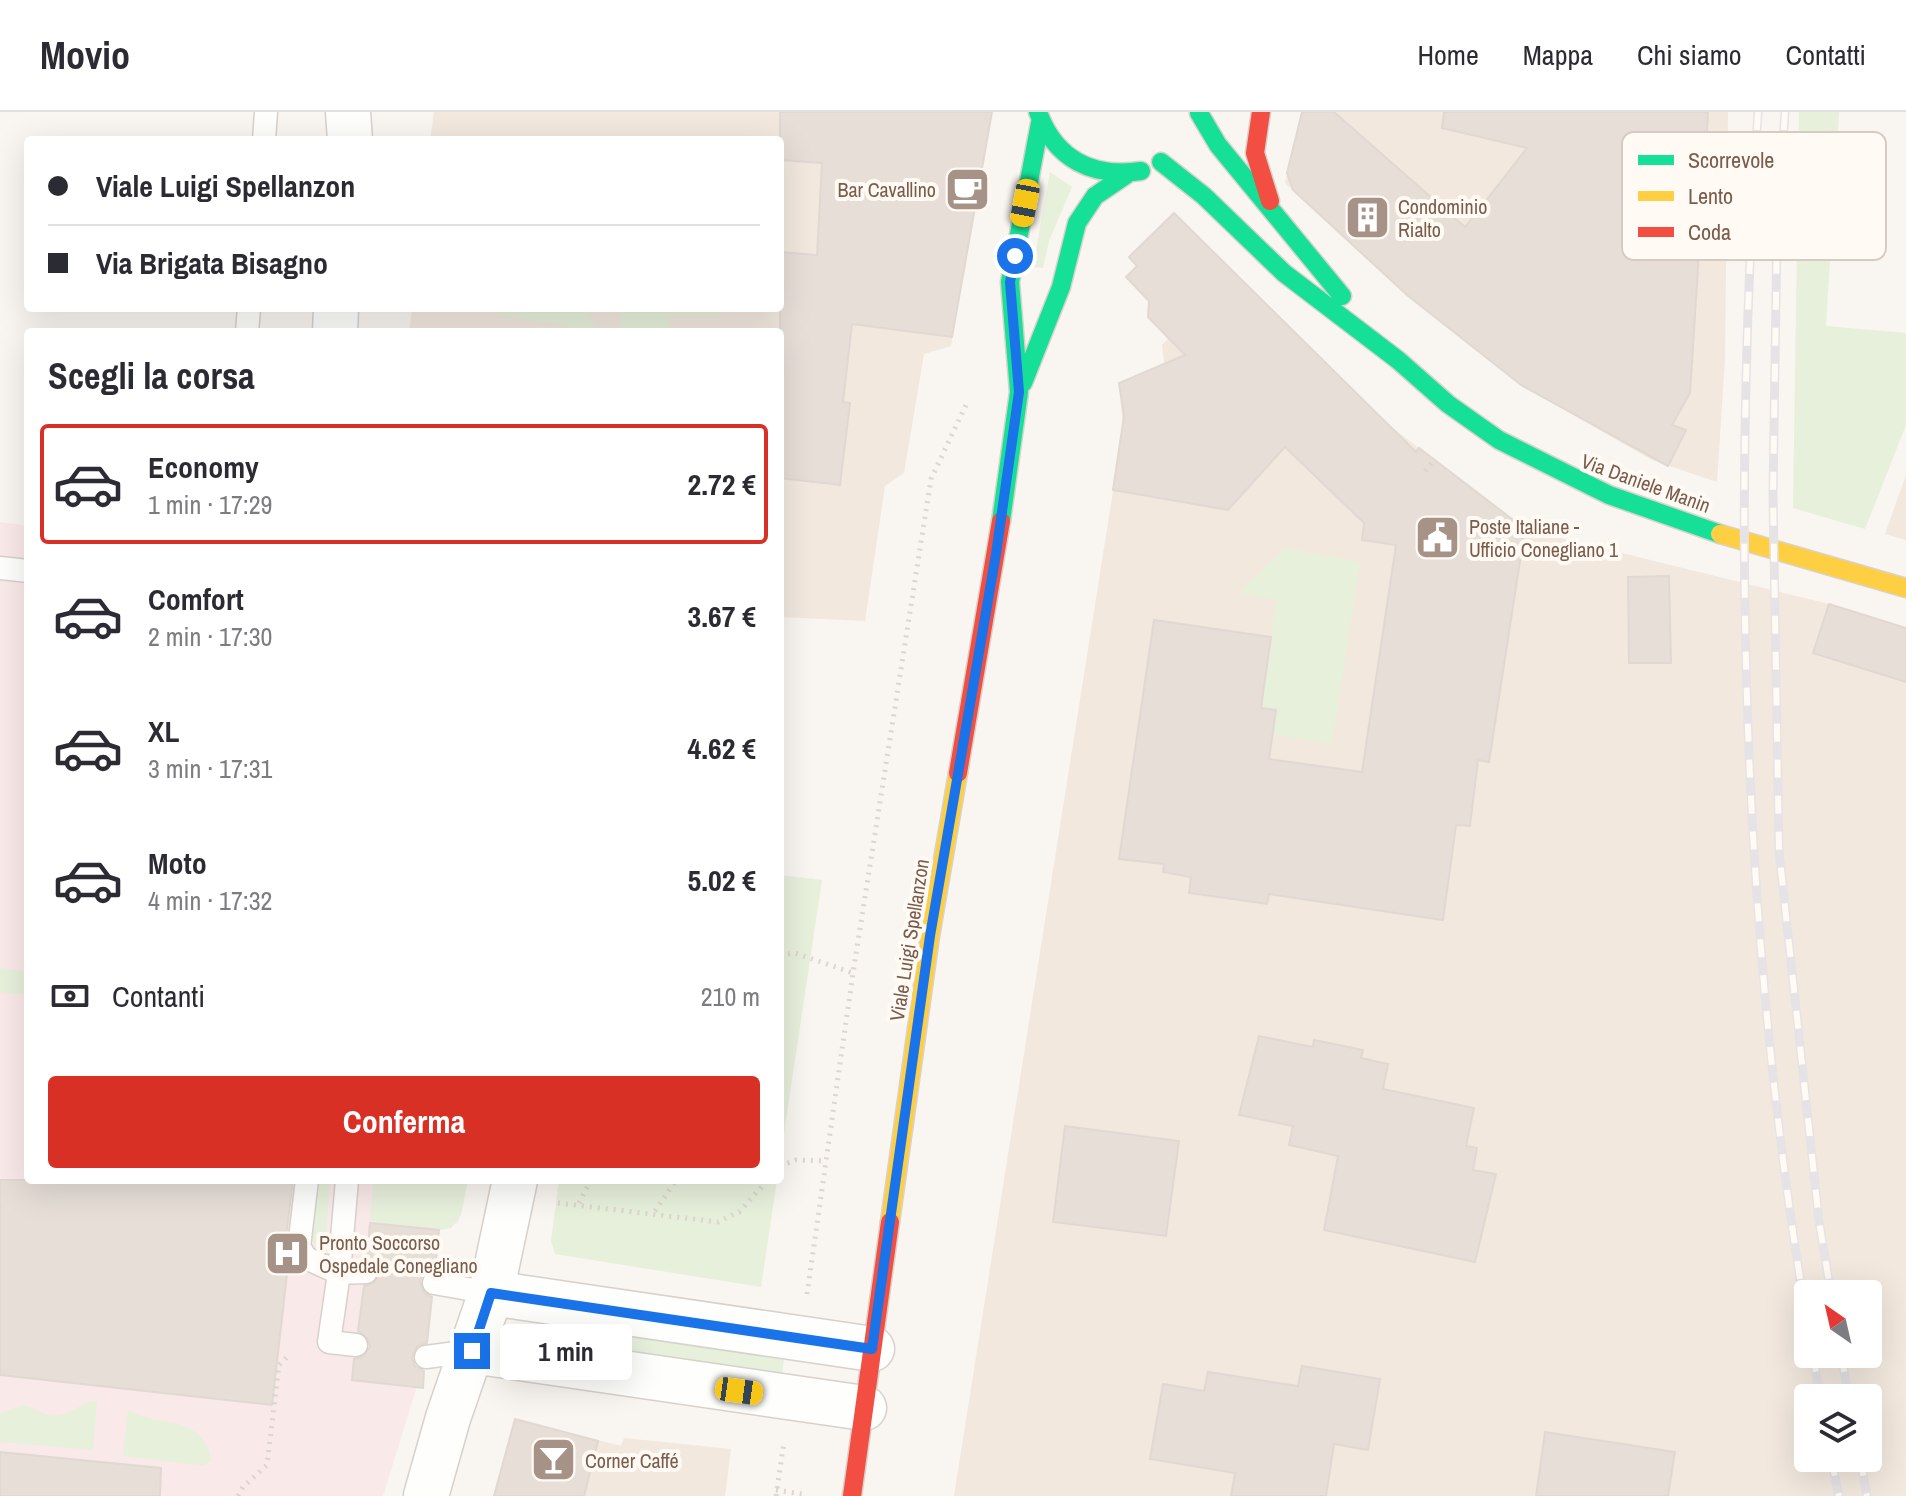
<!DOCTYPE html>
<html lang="it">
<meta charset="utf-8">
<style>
body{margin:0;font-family:"Archivo Narrow",sans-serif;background:#f7f7f7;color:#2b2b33;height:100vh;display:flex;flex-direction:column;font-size:30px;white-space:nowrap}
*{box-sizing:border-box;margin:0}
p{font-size:26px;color:#7c7c81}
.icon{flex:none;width:44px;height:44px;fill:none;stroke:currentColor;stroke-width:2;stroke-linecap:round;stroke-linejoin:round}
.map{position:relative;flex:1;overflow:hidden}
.side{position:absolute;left:24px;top:216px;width:760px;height:856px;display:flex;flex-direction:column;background:#fff;border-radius:8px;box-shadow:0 8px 32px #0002}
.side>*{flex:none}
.guide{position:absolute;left:24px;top:24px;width:760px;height:176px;border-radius:8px;box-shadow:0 8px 32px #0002;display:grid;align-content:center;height:176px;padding:0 24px;background:#fff}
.needle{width:52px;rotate:326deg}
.fabs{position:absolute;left:1794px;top:1168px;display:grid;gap:16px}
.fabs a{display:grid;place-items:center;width:88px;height:88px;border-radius:8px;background:#fff;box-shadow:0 8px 32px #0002;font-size:40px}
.end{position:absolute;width:36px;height:36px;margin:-18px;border:10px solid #1a73e8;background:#fff;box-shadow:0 0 0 4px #fff}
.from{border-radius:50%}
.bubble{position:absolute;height:56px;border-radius:8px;background:#fff;box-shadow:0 8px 32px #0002;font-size:26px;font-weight:700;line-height:56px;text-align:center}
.car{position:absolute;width:24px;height:48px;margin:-24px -12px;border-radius:10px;box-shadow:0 0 6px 2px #0007;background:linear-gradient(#f5c518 24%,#345 0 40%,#f5c518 0 76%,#345 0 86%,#f5c518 0)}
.guide b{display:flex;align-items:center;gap:28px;height:76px;font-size:30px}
.guide b+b{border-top:2px solid #e1e1e2}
.guide i{width:20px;height:20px;background:#2b2b33}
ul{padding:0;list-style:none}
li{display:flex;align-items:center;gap:24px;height:120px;margin:0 16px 12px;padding:0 8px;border:4px solid transparent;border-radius:8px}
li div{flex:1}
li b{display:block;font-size:30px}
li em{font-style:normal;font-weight:700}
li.active{border-color:#d93025}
li>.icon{width:72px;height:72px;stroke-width:1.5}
h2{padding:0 24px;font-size:36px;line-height:96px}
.pay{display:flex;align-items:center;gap:20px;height:88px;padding:0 24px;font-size:30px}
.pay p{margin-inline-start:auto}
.button{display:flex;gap:16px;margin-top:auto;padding:16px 24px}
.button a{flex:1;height:92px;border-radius:8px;background:#d93025;color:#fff;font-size:32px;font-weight:700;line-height:92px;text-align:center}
header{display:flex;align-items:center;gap:48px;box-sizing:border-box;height:112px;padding:0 40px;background:#fff;border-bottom:2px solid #e1e1e2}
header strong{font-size:38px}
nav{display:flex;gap:44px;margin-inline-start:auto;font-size:28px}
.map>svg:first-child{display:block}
.residential{fill:#f2e8de;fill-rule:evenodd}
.medical{fill:#fae9e9}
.green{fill:#e7f0db}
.building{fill:#e6ded7;stroke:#e2d8d2;stroke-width:2}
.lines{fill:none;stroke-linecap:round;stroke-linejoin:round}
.lane-casing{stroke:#d7d1cb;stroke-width:25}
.street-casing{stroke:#d7d1cb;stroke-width:47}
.fast-casing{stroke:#d9d2cb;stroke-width:21}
.slow-casing{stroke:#d9d2cb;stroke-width:21}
.jam-casing{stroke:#d9d2cb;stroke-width:21}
.path{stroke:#dcd5d0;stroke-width:5;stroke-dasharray:2 6;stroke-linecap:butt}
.lane{stroke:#fefefd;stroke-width:22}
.street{stroke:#fefefd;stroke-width:44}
.fast{stroke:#16e098;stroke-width:18}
.slow{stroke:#ffcf43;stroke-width:18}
.jam{stroke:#f24e42;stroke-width:18}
.rail-casing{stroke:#e6e3e7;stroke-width:9}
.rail{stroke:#fffaf3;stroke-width:6;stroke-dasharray:18;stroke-linecap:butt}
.route{stroke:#1a73e8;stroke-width:10}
.labels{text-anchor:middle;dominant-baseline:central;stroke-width:8;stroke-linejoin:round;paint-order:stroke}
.poi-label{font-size:20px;fill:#7a5c4d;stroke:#fffaf3;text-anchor:start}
.street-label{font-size:20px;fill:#7a5c4d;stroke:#fffaf3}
.key{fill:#fffaf3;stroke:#d7cbc1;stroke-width:2}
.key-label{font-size:22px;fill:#7a5c4d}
</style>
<header>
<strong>Movio</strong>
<nav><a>Home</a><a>Mappa</a><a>Chi siamo</a><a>Contatti</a></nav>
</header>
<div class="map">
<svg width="1906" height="1384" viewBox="0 0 1906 1384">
<rect width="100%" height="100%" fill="#f9f5f0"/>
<!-- residential -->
<path class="residential" d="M434 0H992L951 234 924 242 904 361 885 374 865 509 780 505V220H409L412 196H780V28H430Z
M1302 0H1728L1725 247 1717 370 1652 348 1521 273 1407 183 1285 71Z
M1174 101 1390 314 1525 417 1829 492 1906 516V1384H954L1123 316 1119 271 1164 251 1162 233 1169 226 1148 205 1149 189 1126 165 1137 154 1129 145ZM1808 1182H1868V1242H1808ZM1808 1286H1868V1346H1808Z
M1906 363V428L1885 422Z
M515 1307 621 1334 624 1326 731 1337 725 1384H495Z"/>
<!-- medical -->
<path class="medical" d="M0 410 28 414V1068H468L458 1111 439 1118 426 1245 383 1384H0Z"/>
<!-- green -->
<path class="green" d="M1799 0H1839L1826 214 1906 221V313L1865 417 1793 396Z
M1050 60 1072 75 1049 129 1043 156 1033 155Z
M497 196 579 199 591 205 596 220H567V213L496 203Z
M622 196H719V205H669L668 220H619Z
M1285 436 1360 450 1332 632 1273 622 1276 598 1261 596 1276 488 1237 482Z
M780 763 822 768 780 1048Z
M0 856 28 860V883L0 880Z
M317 1068H330L326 1128 324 1134 319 1136 312 1128Z
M373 1068H468L461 1103 451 1116 439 1118 370 1111Z
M559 1068H777L761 1175 555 1142 551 1129Z
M548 1211 784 1246 782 1262 545 1227 541 1218Z
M97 1289 93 1338 0 1330V1302L22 1293C36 1295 44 1306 60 1303 74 1301 81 1289 97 1289Z
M128 1298C155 1316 205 1300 211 1349L204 1354 123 1344Z"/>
<!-- building -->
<path class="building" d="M780 0H992L952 225 852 212 843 290 850 291 840 373 780 366V140L817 143 822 51 780 48Z
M1302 0H1334L1465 115 1527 36 1442 16 1444 0H1708L1690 281 1672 313 1686 318 1668 354 1521 273 1407 183 1293 78 1287 61Z
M1174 101 1416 340 1419 336 1525 417 1489 650 1478 648 1470 714 1456 713 1443 808 1269 782 1267 792 1189 781 1191 765 1163 760 1164 752 1119 747 1154 508 1271 525 1261 596 1276 598 1269 647 1362 660 1396 433 1362 428 1364 411 1285 335 1228 398 1113 378 1124 304 1119 271 1185 243 1148 205 1149 189 1126 165 1137 154 1129 145Z
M1669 464 1671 551H1629L1628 465Z
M1829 492 1906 516V570L1813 541Z
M1259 924 1313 935 1314 928 1363 938 1361 946 1388 952 1383 977 1474 996 1466 1034 1477 1036 1473 1058 1496 1062 1475 1150 1324 1118 1338 1044 1289 1033 1293 1014 1239 1003Z
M1065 1014 1179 1029 1166 1124 1053 1110Z
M0 1068H293L285 1133 289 1145 272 1293 0 1263Z
M370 1111 439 1118 435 1157 424 1161 420 1169 424 1181 432 1185 427 1231 417 1234 412 1246 415 1254 424 1259 423 1276 352 1268 354 1247 362 1245 370 1235 368 1227 358 1219 364 1174 374 1171 380 1160 377 1152 367 1146Z
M1302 1254 1380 1267 1368 1338 1334 1332 1326 1384H1231L1235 1361 1150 1347 1163 1272 1204 1279 1208 1260 1298 1274Z
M515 1307 598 1329 584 1384H494Z
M1545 1320 1675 1340 1668 1384H1536Z
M0 1340 161 1356 160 1384H0Z"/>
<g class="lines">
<defs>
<path id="lane" d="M264 28 266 0
M247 220 249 196
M0 456 28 459
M307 1068 299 1135 306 1146 339 1161 347 1068
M434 1171 491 1181
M356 1233 329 1230 339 1161 366 1160
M426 1245 472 1239"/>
<path id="street" d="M348 0 350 28
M335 220 336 196
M491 1181 872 1237
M472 1239 864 1296
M426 1384 448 1306 491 1181 515 1068"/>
<path id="fast" d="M1038 0C1055 47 1092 66 1141 59
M1199 1 1218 33 1342 184
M1161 50 1204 84 1284 161 1398 248 1448 292 1499 328 1609 383 1720 422
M1023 271 1061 175 1077 111 1095 84 1126 63
M1001 409 1019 280 1010 170 1040 11"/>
<path id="slow" d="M1720 422 1906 476
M890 1110 930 824 958 661"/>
<path id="jam" d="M1261 0 1255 41 1270 89
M958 661 1001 409
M852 1384 890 1110"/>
</defs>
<!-- lane casing -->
<use href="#lane" class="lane-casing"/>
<!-- street casing -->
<use href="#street" class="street-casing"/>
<!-- fast casing -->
<use href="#fast" class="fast-casing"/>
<!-- slow casing -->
<use href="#slow" class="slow-casing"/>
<!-- jam casing -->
<use href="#jam" class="jam-casing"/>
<!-- path -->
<path class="path" d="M1425 359 1434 348
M780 843 795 841 853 861
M780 1054 796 1048 827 1049
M558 1091 718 1110 739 1100 768 1068
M579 1091 591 1068
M655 1099 676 1068
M807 1182 853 861 931 367 966 293
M776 1378 807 1383
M238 1384 243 1375 267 1353 279 1253 288 1244
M776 1384 784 1330"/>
<!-- lane -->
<use href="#lane" class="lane"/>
<!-- street -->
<use href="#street" class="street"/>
<!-- fast -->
<use href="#fast" class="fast"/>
<!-- slow -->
<use href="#slow" class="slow"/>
<!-- jam -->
<use href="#jam" class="jam"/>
<defs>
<path id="rail" d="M1758 0C1732 402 1740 817 1808 1215
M1785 0 1777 118 1773 383 1779 739 1819 1109 1831 1182
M1813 1242 1820 1286
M1841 1242 1849 1286
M1831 1346 1839 1384
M1860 1346 1867 1384"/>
</defs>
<!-- rail casing -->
<use href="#rail" class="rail-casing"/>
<!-- rail -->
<use href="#rail" class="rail"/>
</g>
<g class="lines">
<!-- route -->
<path class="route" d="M472 1239 491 1181 872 1237 930 824 996 442 1019 280 1010 170 1015 144"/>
</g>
<!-- icons -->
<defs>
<symbol id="cafe-square" viewBox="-11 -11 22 22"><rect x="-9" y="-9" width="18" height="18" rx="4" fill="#a69286" stroke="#fffaf3"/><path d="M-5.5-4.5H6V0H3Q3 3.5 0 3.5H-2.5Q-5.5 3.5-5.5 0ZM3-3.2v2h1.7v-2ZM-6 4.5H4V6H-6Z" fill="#fff"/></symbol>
<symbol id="building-square" viewBox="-11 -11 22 22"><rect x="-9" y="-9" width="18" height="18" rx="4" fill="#a69286" stroke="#fffaf3"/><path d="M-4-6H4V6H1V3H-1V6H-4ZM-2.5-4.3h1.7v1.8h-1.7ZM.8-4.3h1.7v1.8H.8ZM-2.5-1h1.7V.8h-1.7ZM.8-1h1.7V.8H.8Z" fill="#fff"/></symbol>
<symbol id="civic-square" viewBox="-11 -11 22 22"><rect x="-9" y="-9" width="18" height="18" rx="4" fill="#a69286" stroke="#fffaf3"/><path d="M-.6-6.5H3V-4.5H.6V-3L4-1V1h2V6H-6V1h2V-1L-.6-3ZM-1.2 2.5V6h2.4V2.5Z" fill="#fff"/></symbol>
<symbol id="hospital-square" viewBox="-11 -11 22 22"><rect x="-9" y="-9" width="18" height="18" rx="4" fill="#a69286" stroke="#fffaf3"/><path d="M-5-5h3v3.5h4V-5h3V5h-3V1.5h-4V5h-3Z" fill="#fff"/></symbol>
<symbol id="bar-square" viewBox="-11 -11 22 22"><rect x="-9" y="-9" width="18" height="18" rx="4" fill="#a69286" stroke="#fffaf3"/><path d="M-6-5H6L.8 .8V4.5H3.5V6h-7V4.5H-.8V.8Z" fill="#fff"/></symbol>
</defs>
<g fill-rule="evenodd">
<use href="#cafe-square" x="942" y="52" width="51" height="51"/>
<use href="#building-square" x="1342" y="80" width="51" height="51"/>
<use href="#civic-square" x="1412" y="400" width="51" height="51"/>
<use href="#hospital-square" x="262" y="1116" width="51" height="51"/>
<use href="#bar-square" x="528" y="1322" width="51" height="51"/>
</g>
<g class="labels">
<!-- poi labels -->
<g class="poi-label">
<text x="936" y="77" text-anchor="end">Bar Cavallino</text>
<text x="1398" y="94">Condominio<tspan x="1398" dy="23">Rialto</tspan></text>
<text x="1469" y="414">Poste Italiane -<tspan x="1469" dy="23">Ufficio Conegliano 1</tspan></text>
<text x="319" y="1130">Pronto Soccorso<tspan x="319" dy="23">Ospedale Conegliano</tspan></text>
<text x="585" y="1348">Corner Caffé</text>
</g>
<!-- street labels -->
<g class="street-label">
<text transform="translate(1646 371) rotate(20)">Via Daniele Manin</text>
<text transform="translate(909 828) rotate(-81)">Viale Luigi Spellanzon</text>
</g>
</g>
<!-- legend -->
<rect x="1622" y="20" width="264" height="128" rx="12" class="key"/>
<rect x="1638" y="43" width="36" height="10" fill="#16e098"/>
<rect x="1638" y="79" width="36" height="10" fill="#ffcf43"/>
<rect x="1638" y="115" width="36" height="10" fill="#f24e42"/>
<g class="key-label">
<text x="1688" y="56">Scorrevole</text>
<text x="1688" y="92">Lento</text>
<text x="1688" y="128">Coda</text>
</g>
</svg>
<div class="fabs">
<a><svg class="needle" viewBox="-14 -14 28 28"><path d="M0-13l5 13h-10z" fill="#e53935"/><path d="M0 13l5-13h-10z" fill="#7c7c81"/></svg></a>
<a><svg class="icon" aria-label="layers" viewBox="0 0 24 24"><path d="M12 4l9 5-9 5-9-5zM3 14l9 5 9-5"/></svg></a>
</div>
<i class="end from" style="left:1015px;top:144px"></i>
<i class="end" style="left:472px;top:1239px"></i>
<div class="bubble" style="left:500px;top:1212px;width:132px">1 min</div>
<i class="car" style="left:1025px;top:91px;rotate:191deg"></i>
<i class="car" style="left:739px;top:1279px;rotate:98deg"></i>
<div class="guide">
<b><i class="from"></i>Viale Luigi Spellanzon</b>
<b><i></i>Via Brigata Bisagno</b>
</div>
<section class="side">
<h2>Scegli la corsa</h2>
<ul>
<li class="active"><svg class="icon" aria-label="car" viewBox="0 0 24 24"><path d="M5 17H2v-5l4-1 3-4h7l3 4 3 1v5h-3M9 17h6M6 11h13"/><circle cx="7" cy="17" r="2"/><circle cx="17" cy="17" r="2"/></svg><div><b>Economy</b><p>1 min · 17:29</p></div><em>2.72 €</em></li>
<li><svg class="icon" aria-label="car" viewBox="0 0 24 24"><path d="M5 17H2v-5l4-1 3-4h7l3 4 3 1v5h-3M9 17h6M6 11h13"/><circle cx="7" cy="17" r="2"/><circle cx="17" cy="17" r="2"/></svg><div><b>Comfort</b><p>2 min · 17:30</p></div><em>3.67 €</em></li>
<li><svg class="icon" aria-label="car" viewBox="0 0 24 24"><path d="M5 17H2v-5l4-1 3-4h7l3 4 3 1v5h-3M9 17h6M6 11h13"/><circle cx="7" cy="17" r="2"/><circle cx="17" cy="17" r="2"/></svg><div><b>XL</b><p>3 min · 17:31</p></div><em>4.62 €</em></li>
<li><svg class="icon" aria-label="car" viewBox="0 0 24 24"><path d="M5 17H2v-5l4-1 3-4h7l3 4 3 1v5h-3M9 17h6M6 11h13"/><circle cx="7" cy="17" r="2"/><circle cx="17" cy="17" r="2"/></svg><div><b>Moto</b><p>4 min · 17:32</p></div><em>5.02 €</em></li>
</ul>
<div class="pay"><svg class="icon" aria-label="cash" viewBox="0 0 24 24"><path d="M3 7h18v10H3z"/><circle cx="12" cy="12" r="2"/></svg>Contanti<p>210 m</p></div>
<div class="button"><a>Conferma</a></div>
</section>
</div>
